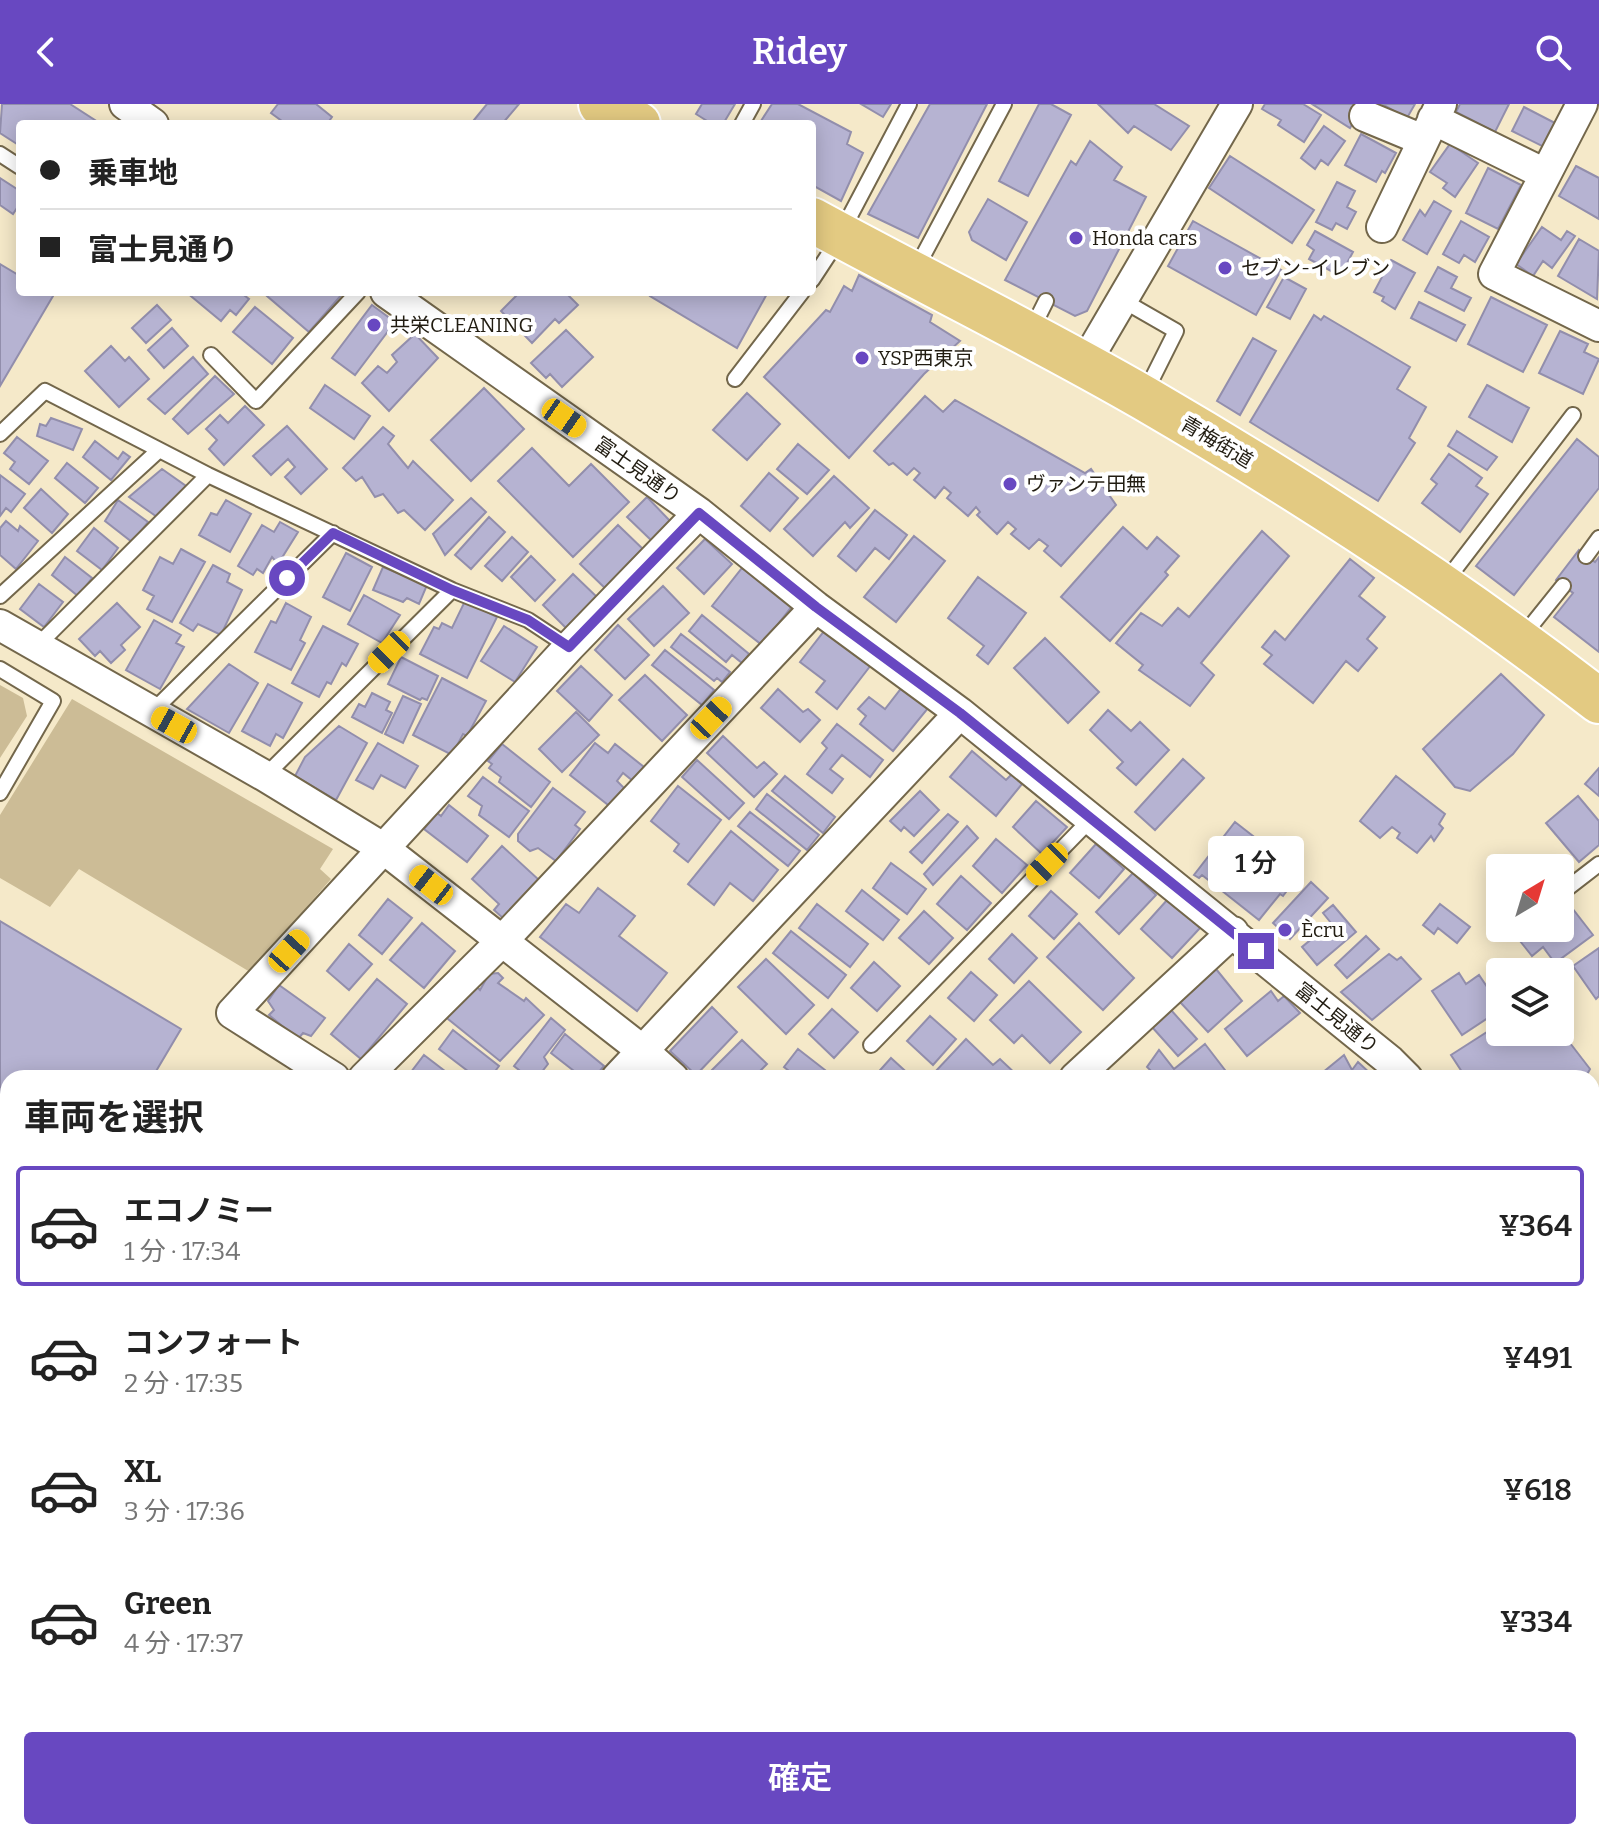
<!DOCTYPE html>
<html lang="ja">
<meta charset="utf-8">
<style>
body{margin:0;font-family:Bitter,"Noto Sans JP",serif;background:#f6f6f6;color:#222;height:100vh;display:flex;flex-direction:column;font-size:30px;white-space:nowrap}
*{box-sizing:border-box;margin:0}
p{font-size:26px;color:#767676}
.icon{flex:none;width:44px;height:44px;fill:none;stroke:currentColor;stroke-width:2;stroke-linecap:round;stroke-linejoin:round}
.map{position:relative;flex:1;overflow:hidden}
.sheet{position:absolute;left:0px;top:966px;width:1600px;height:770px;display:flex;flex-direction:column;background:#fff;border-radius:24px 24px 0 0;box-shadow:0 4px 20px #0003}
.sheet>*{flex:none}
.top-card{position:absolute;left:16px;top:16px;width:800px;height:176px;border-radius:8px;box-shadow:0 4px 20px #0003;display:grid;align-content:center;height:176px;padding:0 24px;background:#fff}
.needle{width:52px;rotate:38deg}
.tools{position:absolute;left:1486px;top:750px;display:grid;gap:16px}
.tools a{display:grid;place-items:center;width:88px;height:88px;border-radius:8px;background:#fff;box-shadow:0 4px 20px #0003;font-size:40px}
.end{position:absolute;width:36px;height:36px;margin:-18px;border:10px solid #6848c1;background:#fff;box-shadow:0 0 0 4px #fff}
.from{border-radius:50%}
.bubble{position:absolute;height:56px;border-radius:8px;background:#fff;box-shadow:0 4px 20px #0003;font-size:26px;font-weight:600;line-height:56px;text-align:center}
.car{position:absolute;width:24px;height:48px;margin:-24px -12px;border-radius:10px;box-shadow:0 0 6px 2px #0007;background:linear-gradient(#f5c518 24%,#345 0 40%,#f5c518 0 76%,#345 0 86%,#f5c518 0)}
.top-card b{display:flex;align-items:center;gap:28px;height:76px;font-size:30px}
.top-card b+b{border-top:2px solid #e0e0e0}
.top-card i{width:20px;height:20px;background:#222}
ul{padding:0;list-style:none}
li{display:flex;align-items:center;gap:24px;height:120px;margin:0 16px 12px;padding:0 8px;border:4px solid transparent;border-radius:8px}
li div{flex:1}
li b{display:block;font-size:30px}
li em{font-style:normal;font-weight:600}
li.active{border-color:#6848c1}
li>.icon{width:72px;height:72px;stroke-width:1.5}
h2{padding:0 24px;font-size:36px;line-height:96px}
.cta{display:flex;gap:16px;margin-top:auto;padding:16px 24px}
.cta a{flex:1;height:92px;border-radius:8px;background:#6848c1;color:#fff;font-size:32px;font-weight:600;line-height:92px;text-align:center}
header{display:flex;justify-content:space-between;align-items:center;height:104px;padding:0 24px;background:#6848c1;color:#fff;font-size:36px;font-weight:600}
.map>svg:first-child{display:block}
.green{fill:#ccbc96}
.building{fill:#b6b3d2;stroke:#928eac;stroke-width:2}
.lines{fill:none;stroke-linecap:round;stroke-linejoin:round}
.lane-casing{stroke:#73674b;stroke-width:18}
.street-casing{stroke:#73674b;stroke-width:34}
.secondary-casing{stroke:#73674b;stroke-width:46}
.primary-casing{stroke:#fff;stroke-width:48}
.lane{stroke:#fff;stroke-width:14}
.street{stroke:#fff;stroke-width:30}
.secondary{stroke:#fff;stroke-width:42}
.primary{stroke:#e3ca82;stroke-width:44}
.route{stroke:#6848c1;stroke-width:10}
.poi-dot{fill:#6848c1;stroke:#fff;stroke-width:3}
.labels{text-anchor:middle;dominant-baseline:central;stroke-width:8;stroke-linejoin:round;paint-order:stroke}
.poi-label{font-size:20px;fill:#211c11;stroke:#fff;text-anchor:start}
.street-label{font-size:20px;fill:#211c11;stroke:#fff}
</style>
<header><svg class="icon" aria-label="back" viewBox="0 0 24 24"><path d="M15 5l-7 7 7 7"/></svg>Ridey<svg class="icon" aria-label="search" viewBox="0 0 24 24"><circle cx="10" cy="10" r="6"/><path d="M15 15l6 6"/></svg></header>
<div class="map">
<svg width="1599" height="1735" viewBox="0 0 1599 1735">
<rect width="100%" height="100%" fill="#f5e9c9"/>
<!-- green -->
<path class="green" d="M0 581 23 594 27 612 0 654Z
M72 595 333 745 320 765 331 775 250 868 79 765 50 803 0 774V711Z"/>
<!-- building -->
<path class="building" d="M2 0H70L101 20H20V42L0 29Z
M278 0H316L332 13 327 20H286L271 9Z
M487 0H519L502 20H478L474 16Z
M702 0H735L723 20H712L696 10Z
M772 0H798L851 28 847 40 863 49 841 97 812 81V20H759Z
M861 0H891L883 13Z
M930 0H987L918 134 868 110Z
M1039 0H1051L1071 11 1028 92 999 77Z
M1098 0H1154L1189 22 1171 46 1134 22 1128 29Z
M1265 0H1303L1321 11 1304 38 1278 21 1281 16 1262 5Z
M1312 0H1364L1350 24Z
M1382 0H1415L1407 14Z
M1460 0H1509L1495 28 1456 8Z
M1524 3 1555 19 1544 43 1512 27Z
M1324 22 1345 37 1328 61 1321 56 1315 65 1301 54Z
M1361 30 1396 49 1385 69 1382 67 1376 78 1345 61Z
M1090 37 1122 63 1114 76 1146 93 1087 207 1075 212 1005 176 1071 57 1076 61Z
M1450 40 1478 59 1455 93 1443 84 1447 79 1430 68Z
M1230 52 1314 106 1292 139 1209 84Z
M1576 62 1599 74V115L1559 92Z
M1488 64 1521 81 1498 125 1466 109Z
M0 74 20 87V106L17 104 13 110 0 101Z
M1337 78 1355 87 1347 103 1356 108 1347 125 1336 119 1332 126 1316 118Z
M988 95 1027 118 1006 156 972 136 969 128Z
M1434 97 1451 107 1427 150 1403 136 1420 106 1425 112Z
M1193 117 1281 166 1256 211 1168 162Z
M1461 117 1489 133 1475 158 1464 151 1459 159 1443 150Z
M1542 123 1561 136 1567 127 1575 132 1552 164 1543 157 1533 172 1516 160Z
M1315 127 1353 148 1340 172 1309 155 1314 146 1307 141Z
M1579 135 1599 147 1597 195 1558 172Z
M1391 156 1415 169 1395 205 1382 197 1384 193 1374 188Z
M0 160 20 172V188H47L53 192 0 282Z
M1438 163 1457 173 1451 184 1471 194 1464 207 1425 187Z
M859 171 932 211 930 218 960 237 924 270 849 354 764 273 826 206 830 208 844 182 852 187Z
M1284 173 1306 185 1290 215 1267 203Z
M186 188H240L249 195 236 211 230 206 221 217Z
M270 188H344L309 228 267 192Z
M520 188H565L578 201 559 219 555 215 532 239 501 207Z
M652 188H768L737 244 650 192Z
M1491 193 1547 221 1523 268 1468 240Z
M1419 198 1465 221 1456 237 1411 214Z
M157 201 171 216 146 239 132 224Z
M372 201 395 218 355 271 332 254Z
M255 203 293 234 272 260 233 228Z
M1314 211 1321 216 1324 212 1410 263 1397 285 1426 303 1409 334 1415 339 1378 397 1250 318Z
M172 224 188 242 164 264 148 246Z
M566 226 593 253 562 283 550 270 546 274 531 259Z
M1560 227 1588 240 1584 248 1599 255 1583 290 1539 269Z
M415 230 438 254 389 307 362 279 378 262 387 269 397 258 392 251Z
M1253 234 1276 247 1240 311 1217 297Z
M111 242 125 257 129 253 149 275 119 303 85 267Z
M193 253 208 270 165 310 148 295Z
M215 272 234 290 188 330 173 315Z
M325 281 370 312 354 335 310 304Z
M1487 281 1529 304 1512 338 1469 313Z
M484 284 524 325 471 377 431 336Z
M747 289 780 320 747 356 713 326Z
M925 292 943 308 955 296 1085 369 1091 365 1116 401 1061 462 1044 447 1048 442 1039 435 1029 445 1011 430 1016 425 1008 418 997 430 977 411 980 408 976 403 968 412 947 394 951 389 944 383 935 394 914 376 920 369 914 364 907 371 893 359 889 361 874 347Z
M245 302 264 321 224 361 209 345 217 336 206 325 220 311 228 319Z
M51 314 82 325 73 346 37 332 40 320 46 322Z
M287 322 327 365 301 390 285 373 295 363 288 355 271 371 253 352Z
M383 323 394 332 388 340 408 364 413 357 453 396 425 426 404 406 398 409 383 390 375 393 362 373 356 377 343 364Z
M1457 327 1497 353 1487 366 1448 342Z
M17 333 48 357 29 380 10 365 15 358 4 349Z
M1577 335 1599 353V384L1514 491 1476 462Z
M95 337 118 355 123 348 130 353 111 376 83 353Z
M798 340 829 366 807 390 777 365Z
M532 344 569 382 591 360 629 398 573 453 498 377Z
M1449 350 1482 374 1476 382 1488 390 1460 428 1422 399 1437 380 1431 375Z
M67 359 98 384 85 399 55 374Z
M162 365 186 382 157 413 129 393Z
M769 369 798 394 770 427 741 402Z
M0 371 25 390 11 408 6 404 0 412Z
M834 372 869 404 850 424 845 418 813 452 784 425Z
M41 385 68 410 52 429 24 404Z
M647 393 671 418 652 437 627 413Z
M471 394 486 408 445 451 433 430Z
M118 396 148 418 132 438 105 417Z
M226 396 251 410 230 448 199 431 211 409 217 411Z
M875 406 907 431 889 455 875 444 856 467 838 452Z
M489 413 505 428 471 465 455 451Z
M6 417 18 427 20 422 38 437 16 465 0 451V424Z
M280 418 298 428 278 460 272 453 263 469 257 465 253 471 238 462 262 421 274 428Z
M618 421 646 448 608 487 580 460Z
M1123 423 1147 445 1157 433 1179 452 1165 468 1168 471 1110 537 1061 493Z
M94 424 118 444 102 466 77 447Z
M1262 427 1289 452 1201 559 1214 571 1190 602 1139 566 1143 561 1116 539 1141 509 1162 522 1178 504 1189 513Z
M914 432 945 457 896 518 864 493Z
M512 433 528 448 502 477 485 462Z
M705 435 732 460 704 490 677 464Z
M181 445 205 458 172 518 147 505 154 492 143 486 160 453 173 460Z
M1579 446 1595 458 1599 453V548L1554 513 1573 489 1556 476Z
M346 449 372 463 350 507 323 493Z
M531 452 555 476 535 497 511 473Z
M65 453 92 474 78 492 52 471Z
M1350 455 1374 474 1359 492 1385 513 1367 535 1377 544 1358 567 1346 557 1313 599 1264 560 1272 551 1262 543 1275 527 1285 536Z
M213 461 230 470 227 478 242 486 221 531 198 520 193 527 180 519Z
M383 463 427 481 419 500 407 494 403 498 373 486Z
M742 464 792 502 762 541 712 502Z
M573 470 599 495 568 526 543 501Z
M978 473 1026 509 988 560 977 551 984 542 948 514Z
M39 480 63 498 44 523 20 505Z
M663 482 689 509 654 542 628 515Z
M364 491 400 511 382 539 348 520Z
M465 497 497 513 467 574 420 550 434 523 439 525 442 519 452 524Z
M117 499 140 523 121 541 125 546 111 559 100 547 95 552 79 535Z
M286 499 311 513 300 536 305 539 291 566 255 548 271 517 276 519Z
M702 511 749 550 742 559 732 551 726 558 689 527Z
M154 516 181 531 176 539 184 543 160 585 126 566Z
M618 521 649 551 625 575 595 546Z
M323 522 358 540 346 562 342 559 331 580 327 578 319 593 292 579Z
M504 522 537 543 515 578 481 557Z
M825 526 871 561 837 605 816 588 825 577 800 558Z
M681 530 730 568 722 578 717 574 714 577 671 543Z
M1045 534 1099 588 1068 619 1014 564Z
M665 546 714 586 702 601 652 561Z
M401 553 438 572 427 596 422 594 420 596 388 580Z
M229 560 258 579 229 629 187 605Z
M581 562 612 591 589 617 557 587Z
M1501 570 1544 611 1513 650 1470 687 1455 683 1423 645Z
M645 571 687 611 662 637 619 596Z
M442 574 486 597 467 632 463 630 452 651 413 631Z
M268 580 302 599 283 634 276 630 270 642 242 627Z
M903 582 929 603 893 647 860 620 866 612 858 605 869 593 885 605Z
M778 585 803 608 808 605 820 616 800 638 761 604Z
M372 589 390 598 386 606 392 609 382 629 352 613 359 600 365 603Z
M403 592 421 600 403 639 385 630Z
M1108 606 1131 627 1140 618 1169 646 1136 681 1117 664 1123 658 1090 626Z
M576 608 599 631 562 668 539 645Z
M837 620 883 656 870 673 842 651 830 665 843 675 832 689 807 670 827 644 822 639Z
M339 622 367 639 336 696 295 672 305 653Z
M723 632 757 664 764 658 777 670 754 693 707 649Z
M378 639 418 662 405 684 381 671 373 685 356 676Z
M595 639 608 649 615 640 644 663 633 677 623 669 617 677 626 686 612 704 570 671Z
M502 640 550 678 531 703 499 678 501 673 489 664 492 660 488 657Z
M972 647 1006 676 1012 670 1022 680 996 712 950 673Z
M1183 655 1204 674 1155 726 1135 708Z
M697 656 744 699 729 715 682 673Z
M1599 664V692L1585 680Z
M785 672 835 713 823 729 772 687Z
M1396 672 1445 710 1439 720 1443 724 1434 737 1431 732 1417 749 1397 734 1400 729 1392 723 1380 734 1360 717Z
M483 673 529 707 509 733 479 711 482 702 468 692Z
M678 682 721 716 688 758 674 747 679 740 651 717Z
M553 684 585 708 575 721 580 725 556 757 538 744 530 747 518 737V730Z
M920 687 939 706 914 732 904 723 901 727 890 717Z
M767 690 819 731 807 746 756 705Z
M1578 692 1599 717V741L1579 758 1546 719Z
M1036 697 1067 723 1042 750 1013 723Z
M449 701 488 732 467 758 424 725 437 709 441 712Z
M750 708 800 747 788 762 738 722Z
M948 710 958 718 922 759 910 748Z
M1235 718 1298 767 1295 770 1298 772 1283 792 1280 790 1259 816 1202 771 1199 774 1194 771Z
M967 722 978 734 933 781 924 770Z
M731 727 778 766 753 797 730 779 714 801 688 780Z
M996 735 1027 761 1002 789 973 762Z
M1096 740 1124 765 1099 794 1070 769Z
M502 742 539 776 504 815 494 806 499 800 472 775Z
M891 759 926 785 907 810 873 784Z
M1133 769 1156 791 1119 830 1096 808Z
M961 772 991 799 967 826 937 800Z
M1311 778 1328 794 1290 835 1273 819Z
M598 784 635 812 619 832 667 869 637 907 540 833 566 800 579 809Z
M862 786 899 816 883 836 846 807Z
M1051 787 1077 810 1054 835 1029 812Z
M388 795 412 814 382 850 359 831Z
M1168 795 1200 824 1172 854 1141 825Z
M817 800 868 840 850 863 799 824Z
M1440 800 1470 823 1457 839 1438 824 1434 830 1423 821Z
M1569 800 1593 831 1555 859 1543 843 1532 852 1520 837 1537 824H1560V807Z
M1333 801 1356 828 1317 861 1302 843 1331 819 1323 809Z
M924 807 953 834 929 860 899 834Z
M0 817 181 925 152 974H8V1001L0 996Z
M422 819 455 847 424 884 390 856Z
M1079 819 1134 874 1103 906 1047 853Z
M791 827 846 871 828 894 773 849Z
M1012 830 1037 854 1014 879 989 855Z
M1366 832 1379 845 1347 874 1335 861Z
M349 840 372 860 349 886 327 867Z
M1599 844V892L1596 895 1573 862Z
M1389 850 1397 856 1401 853 1421 875 1372 916 1341 888Z
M766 855 814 901 786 930 738 883Z
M874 858 900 882 877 907 851 884Z
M1216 865 1242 897 1208 928 1180 898Z
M971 868 997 891 974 917 948 894Z
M498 869 503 874 498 879 524 897 526 894 544 911 500 957 443 911 475 881 480 886 489 870Z
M1459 869 1466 880 1479 871 1500 902V906L1462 931 1432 887Z
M377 875 407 900 361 955 331 930Z
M1029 877 1081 928 1050 959 1022 931 1014 939 990 916Z
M279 881 325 914 311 932 303 929 298 935 269 911 274 906 268 897Z
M1271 887 1278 897 1284 892 1300 909 1247 952 1225 925Z
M712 903 737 928 696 971 670 947Z
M832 905 858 928 834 954 809 930Z
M1171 906 1197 935 1178 952 1152 923Z
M930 912 956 935 933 961 907 937Z
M551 914 565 926 544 953 548 960 537 974H529L514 962Z
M453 926 499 962 490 974H477L439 945Z
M1560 926 1590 965 1585 974H1466L1451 951 1487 928 1496 935 1506 928H1511L1517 935 1525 928Z
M565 930 604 962 594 974H583L551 949Z
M966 935 993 961 1000 955 1020 974H936L933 970Z
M742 936 767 960 753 974H704Z
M1205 940 1228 970 1222 974H1158L1147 963 1159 946 1174 965Z
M798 945 834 973 833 974H798L784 963Z
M424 951 454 974H419L411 968Z
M1344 951 1352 966 1358 958 1373 972 1316 974Z
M891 954 913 974H873Z
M1598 984 1599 1024 1592 1029V988Z
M1592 1061 1599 1071V1113L1592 1118Z
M0 1091 8 1096V1242L0 1255Z
M1592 1242 1599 1256V1314L1592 1317Z
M1599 1325V1360L1592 1363V1328Z
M0 1398 8 1403V1538L2 1539 0 1538Z
M1592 1563 1599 1575V1612L1592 1616Z
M1592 1679 1599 1691V1735H1545L1541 1728H1592Z
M789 1728H817L800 1735H792Z
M880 1728H924L909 1735H883Z
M1047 1728H1078L1082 1735H1050Z
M1200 1728H1247L1251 1735H1203Z"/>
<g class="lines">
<defs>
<path id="lane" d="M742 20 753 0
M0 50 20 63
M842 127 909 0
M916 165 1004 0
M812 176 831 147
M1122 196 1176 227 1145 289
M1032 225 1046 197
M211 251 256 297 358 188
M735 275 802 188
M0 330 45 287 208 371 452 486 528 516 569 543
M1586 452 1599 434
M1455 465 1573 311
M0 492 159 346
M1523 532 1563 482
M37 542 208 371
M0 565 53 597 0 689
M152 608 333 429
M265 672 452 486
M1560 790 1599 760
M1514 827 1517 824
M871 941 1091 715
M0 1026 8 1031
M0 1370 5 1373 8 1371
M853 1728 856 1735
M938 1735 953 1728"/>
<path id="street" d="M125 0 153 20
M1582 0 1494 170 1599 222
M1365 12 1423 36
M1433 15 1545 70
M1382 123 1441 0
M386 188 699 409 816 503 960 609 1390 957 1407 974
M1084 261 1237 0
M0 521 265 672 383 744 643 947 673 974
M334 974 232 909 569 543 699 409
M364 974 502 837 816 503
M617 974 960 609
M1075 974 1233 828
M1592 1168 1599 1181
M358 1728 360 1735
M1098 1728 1102 1735
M1288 1728 1291 1735"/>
<path id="secondary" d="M1592 1136 1599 1133
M0 1572 8 1571"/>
<path id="primary" d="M601 0 638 20
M812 116C922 176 1035 231 1144 294 1302 386 1455 485 1599 597"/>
</defs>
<!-- lane casing -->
<use href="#lane" class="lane-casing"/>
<!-- street casing -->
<use href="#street" class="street-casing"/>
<!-- secondary casing -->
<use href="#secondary" class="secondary-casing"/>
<!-- primary casing -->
<use href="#primary" class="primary-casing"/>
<!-- lane -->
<use href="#lane" class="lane"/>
<!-- street -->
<use href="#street" class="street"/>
<!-- secondary -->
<use href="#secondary" class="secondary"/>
<!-- primary -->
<use href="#primary" class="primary"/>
</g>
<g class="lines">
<!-- route -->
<path class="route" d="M287 474 333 429 452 486 528 516 569 543 699 409 816 503 960 609 1256 847"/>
</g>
<!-- markers -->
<g class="poi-dot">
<circle cx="1076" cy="134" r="8"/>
<circle cx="1225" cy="164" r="8"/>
<circle cx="374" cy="221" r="8"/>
<circle cx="862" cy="254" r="8"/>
<circle cx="1010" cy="380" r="8"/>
<circle cx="1285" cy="826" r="8"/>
</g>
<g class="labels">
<!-- poi labels -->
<g class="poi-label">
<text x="1092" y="134">Honda cars</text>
<text x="1241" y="164">セブン-イレブン</text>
<text x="390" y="221">共栄CLEANING</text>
<text x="878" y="254">YSP西東京</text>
<text x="1026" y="380">ヴァンテ田無</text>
<text x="1301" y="826">Ècru</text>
</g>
<!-- street labels -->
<g class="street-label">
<text transform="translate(1217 338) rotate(31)">青梅街道</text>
<text transform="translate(638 366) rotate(35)">富士見通り</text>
<text transform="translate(1337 914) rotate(39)">富士見通り</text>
</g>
</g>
</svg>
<div class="tools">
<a><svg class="needle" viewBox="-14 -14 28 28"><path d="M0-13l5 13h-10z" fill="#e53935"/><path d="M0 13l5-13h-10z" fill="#767676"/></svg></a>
<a><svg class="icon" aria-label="layers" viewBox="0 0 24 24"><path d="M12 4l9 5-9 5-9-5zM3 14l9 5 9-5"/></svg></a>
</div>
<i class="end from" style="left:287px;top:474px"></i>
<i class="end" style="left:1256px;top:847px"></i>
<div class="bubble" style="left:1208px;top:732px;width:96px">1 分</div>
<i class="car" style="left:564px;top:314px;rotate:125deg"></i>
<i class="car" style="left:389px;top:548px;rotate:225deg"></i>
<i class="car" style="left:711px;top:614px;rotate:43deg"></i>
<i class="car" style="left:174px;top:621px;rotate:299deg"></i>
<i class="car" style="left:1047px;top:760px;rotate:224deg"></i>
<i class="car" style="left:431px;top:781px;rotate:308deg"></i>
<i class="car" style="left:289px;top:847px;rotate:42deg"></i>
<div class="top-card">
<b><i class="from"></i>乗車地</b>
<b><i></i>富士見通り</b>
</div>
<section class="sheet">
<h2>車両を選択</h2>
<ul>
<li class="active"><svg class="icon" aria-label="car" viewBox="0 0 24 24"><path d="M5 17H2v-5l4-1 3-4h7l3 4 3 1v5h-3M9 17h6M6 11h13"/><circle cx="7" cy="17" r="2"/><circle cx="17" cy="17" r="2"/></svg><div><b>エコノミー</b><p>1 分 · 17:34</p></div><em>¥364</em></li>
<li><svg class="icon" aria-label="car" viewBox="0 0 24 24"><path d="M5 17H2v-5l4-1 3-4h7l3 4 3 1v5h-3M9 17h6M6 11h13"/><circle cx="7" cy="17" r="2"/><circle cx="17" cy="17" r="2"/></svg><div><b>コンフォート</b><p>2 分 · 17:35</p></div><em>¥491</em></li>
<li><svg class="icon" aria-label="car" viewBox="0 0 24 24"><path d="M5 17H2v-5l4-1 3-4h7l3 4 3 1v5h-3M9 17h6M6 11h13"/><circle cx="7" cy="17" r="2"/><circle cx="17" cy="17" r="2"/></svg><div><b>XL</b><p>3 分 · 17:36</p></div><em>¥618</em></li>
<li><svg class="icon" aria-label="car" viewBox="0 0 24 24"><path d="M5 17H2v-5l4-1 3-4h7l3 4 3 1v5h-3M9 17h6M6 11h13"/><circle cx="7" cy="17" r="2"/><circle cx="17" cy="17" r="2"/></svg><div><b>Green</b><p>4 分 · 17:37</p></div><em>¥334</em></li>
</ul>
<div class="cta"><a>確定</a></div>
</section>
</div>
